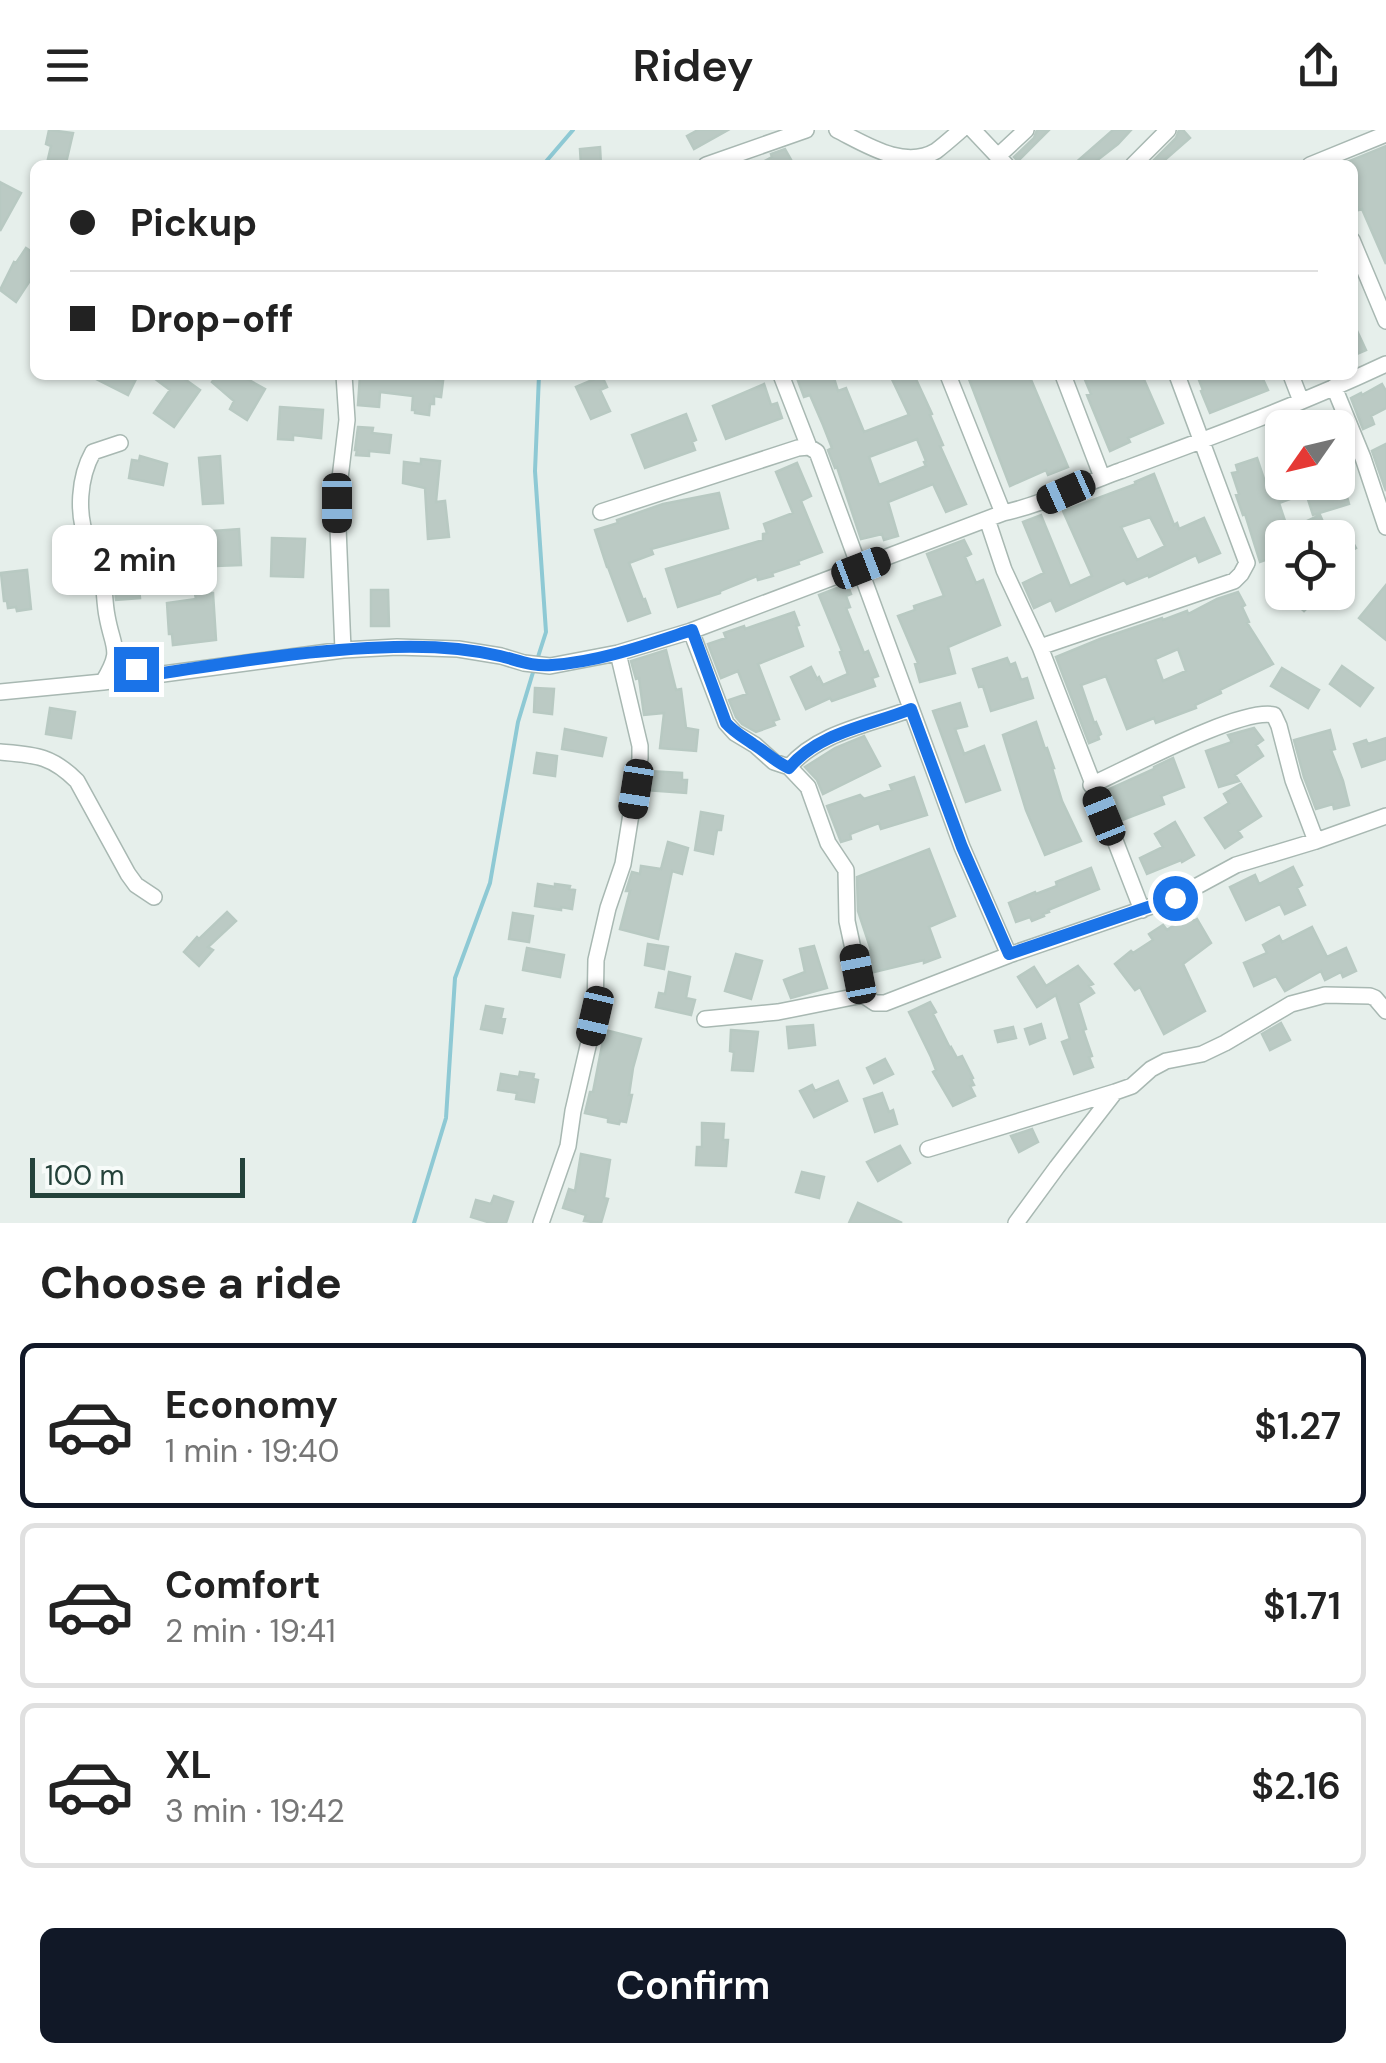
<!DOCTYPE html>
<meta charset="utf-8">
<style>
body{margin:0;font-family:"DM Sans",sans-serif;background:#f6f6f6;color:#222;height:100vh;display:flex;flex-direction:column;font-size:38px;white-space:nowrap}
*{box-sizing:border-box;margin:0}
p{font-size:32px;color:#767676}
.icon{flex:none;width:55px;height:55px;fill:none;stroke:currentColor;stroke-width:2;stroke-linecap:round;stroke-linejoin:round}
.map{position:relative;height:1093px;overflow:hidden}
.side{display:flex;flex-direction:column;background:#fff;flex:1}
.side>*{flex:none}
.guide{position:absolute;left:30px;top:30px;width:1328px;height:220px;border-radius:15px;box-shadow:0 2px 8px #0004;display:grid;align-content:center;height:220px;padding:0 40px;background:#fff}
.needle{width:65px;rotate:236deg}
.buttons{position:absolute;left:1265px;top:280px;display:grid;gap:20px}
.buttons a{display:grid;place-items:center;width:90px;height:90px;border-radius:15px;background:#fff;box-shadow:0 2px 8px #0004;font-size:50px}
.scale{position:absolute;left:30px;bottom:25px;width:215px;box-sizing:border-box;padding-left:10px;border:5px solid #24423a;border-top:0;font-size:28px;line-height:35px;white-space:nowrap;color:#24423a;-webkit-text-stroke:8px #f7fbf9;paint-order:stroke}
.end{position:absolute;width:45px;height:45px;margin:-22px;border:12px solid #1a73e8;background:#fff;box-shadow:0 0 0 5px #fff}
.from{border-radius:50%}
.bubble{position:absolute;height:70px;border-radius:15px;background:#fff;box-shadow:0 2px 8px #0004;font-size:32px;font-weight:600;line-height:70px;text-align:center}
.car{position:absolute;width:30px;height:60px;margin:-30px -15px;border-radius:12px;box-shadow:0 0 8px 2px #0007;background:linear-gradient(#222 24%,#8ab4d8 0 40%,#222 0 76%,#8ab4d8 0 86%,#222 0)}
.guide b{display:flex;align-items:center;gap:35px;height:95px;font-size:38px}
.guide b+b{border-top:2px solid #e0e0e0}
.guide i{width:25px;height:25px;background:#222}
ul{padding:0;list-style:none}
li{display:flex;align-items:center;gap:30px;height:165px;margin:0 20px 15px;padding:0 20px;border:5px solid #e0e0e0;border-radius:15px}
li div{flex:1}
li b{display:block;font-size:38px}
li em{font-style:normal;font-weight:600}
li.selected{border-color:#111827}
li>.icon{width:90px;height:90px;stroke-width:1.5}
h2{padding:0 40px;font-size:45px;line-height:120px}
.button{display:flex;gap:20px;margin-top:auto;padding:20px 40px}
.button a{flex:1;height:115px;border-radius:15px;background:#111827;color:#fff;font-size:40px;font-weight:600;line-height:115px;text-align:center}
header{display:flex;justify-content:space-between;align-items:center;height:130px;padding:0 40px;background:#fff;font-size:45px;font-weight:600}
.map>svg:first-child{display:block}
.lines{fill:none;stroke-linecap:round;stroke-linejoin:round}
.stream{stroke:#8ec9d4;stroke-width:4}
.building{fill:#bbcac4;stroke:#b8c9c2;stroke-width:2.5;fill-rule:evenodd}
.minor-casing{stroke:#a8b8b2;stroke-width:18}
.minor{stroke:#fff;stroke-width:15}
.route{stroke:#1a73e8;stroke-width:12}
</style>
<header><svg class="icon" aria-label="menu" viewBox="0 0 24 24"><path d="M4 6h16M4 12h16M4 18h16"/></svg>Ridey<svg class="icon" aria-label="share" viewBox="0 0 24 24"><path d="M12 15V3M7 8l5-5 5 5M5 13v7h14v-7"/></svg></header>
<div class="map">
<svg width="1386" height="1093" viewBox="0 0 1386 1093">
<rect width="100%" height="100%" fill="#e6efeb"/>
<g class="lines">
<!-- stream -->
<path class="stream" d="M543 35 573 0
M537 530 546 502 535 341 539 245
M414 1093 446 988 455 848 490 753 518 592 534 539"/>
</g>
<!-- building -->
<path class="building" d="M49 0 73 3 66 33 48 29 51 16 46 14Z
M698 0H728L694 19 687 6Z
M1037 0H1049L1018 31 1014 27 1034 8Z
M1113 0H1131L1118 14 1091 35H1073Z
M1179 0H1183L1190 8 1159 35H1149L1176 8Z
M1386 16V134L1362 79 1359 80 1352 64V35H1340Z
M600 17 601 35H581L580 19Z
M785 19 794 35H757L772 27 771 24Z
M0 52 21 63 0 101Z
M26 118 35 124V143L16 172 0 160 14 132 16 133Z
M1352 190 1366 220 1352 226Z
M88 245H138L128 265Z
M150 245H179L200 260 174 297 154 283 170 260Z
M217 245H240L265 259 247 290 230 279 234 271 212 252Z
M360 245 423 248V245H438L437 250 443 251 441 267 434 266V274H430L429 285 415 283V280H412L413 266 380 262 379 277 358 275Z
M805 245H833L838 261 846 258 864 302 909 285 890 245H914L932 284 930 285 943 315 940 316 966 374 946 382 933 354 888 372 898 406 884 410 882 404 861 409 837 337 835 338 828 320 832 318 823 295 810 265 804 267 797 248ZM917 309 926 331 924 332 926 336 879 355 869 327Z
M977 245H1029L1068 337 1048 345 1046 340 1010 356 969 249Z
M1083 245H1142L1163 293 1128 308 1130 312 1110 321 1087 265 1091 264Z
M1197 245H1261L1268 260 1210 283 1201 261 1203 260Z
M602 246 607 257 600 260 610 281 591 289 576 257Z
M764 254 771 275 777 273 782 288 726 309 713 276Z
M1382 254 1386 261V278L1371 286 1374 294 1363 299 1351 268 1361 263 1362 265Z
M280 277 323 280 321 308 293 305V310L278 309Z
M1305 282 1309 298H1282V325L1270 298H1267Z
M686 284 696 310 692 312 695 320 645 338 632 305Z
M358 297 373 298 372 303 391 305 389 323 369 321V326L356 325 357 320H355Z
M1386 314V361L1372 321Z
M140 326 167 334 163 355 129 348 132 330 139 331Z
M220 326 223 373 203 374 199 328Z
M1257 328 1266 355 1281 350 1282 352H1343L1349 374 1313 385 1306 363 1279 373 1288 400 1320 385 1330 408H1282V424L1260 432 1245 384 1243 385 1236 365 1239 364 1232 343 1238 342 1236 335Z
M421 329 440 331 436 372 445 371 449 407 428 409 425 358 403 353 404 332 421 334Z
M797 333 811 366 801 371 822 422 798 431 799 434 772 443 773 446 758 450 757 446 720 461V463L678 477 666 439 763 410V404L767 403 764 394 793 383 776 342Z
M1154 344 1174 395 1177 393 1179 399 1204 388 1220 423 1199 432 1196 425 1149 447 1148 445 1127 454 1124 450 1056 481 1051 470 1034 478 1023 453 1044 443 1023 392 1041 385 1070 456 1092 446 1063 381 1136 354 1135 352ZM1150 387 1165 416 1137 430 1121 397Z
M719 363 728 398 651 419 653 424 629 433 643 470 645 469 650 483 628 491 608 437H607L595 400 618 393 617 390 663 374Z
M239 399 241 435 216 436 214 401Z
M1347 402 1356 418 1338 429V407Z
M272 408 305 409 303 447 271 446Z
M964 410 971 424 965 427 976 453 983 450 1000 495 948 517 955 543 920 552 915 534 918 533 898 486 915 480 914 476 944 466 927 424Z
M27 440 31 479 17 481 16 477 8 478 7 471H4L1 443Z
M138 447 140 468 116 470 114 449Z
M847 454 851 464 846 466 850 477 846 478 864 523 868 521 878 546 872 548 875 556 832 571 830 568 806 579 791 547 811 537 817 549 819 547 823 555 848 544 840 522 842 521 819 465Z
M1386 455V510L1359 488Z
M371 460H388L389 496H371Z
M1238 462 1245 475 1242 477 1249 492 1247 493 1273 534 1220 560 1221 563 1195 575 1196 578 1156 593 1154 588 1127 599 1106 546 1081 555 1094 593 1096 592 1101 604 1098 606 1099 609 1089 613 1056 527 1100 509 1162 488 1163 490 1187 481 1188 484 1217 469ZM1178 519 1186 541 1163 551 1155 529Z
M1283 462H1321L1319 465 1322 468 1313 478 1310 475 1304 481Z
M213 463 216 510 173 515 172 504H169L167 473 196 469 195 464Z
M794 482 799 495 796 496 803 516 758 534 779 589 773 591 775 595 756 602 742 594 736 587 729 570 747 564 738 541 721 548 708 514 726 508 724 503 744 496 745 499Z
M666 520 676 560 681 559 686 598 698 600 696 621 660 618 664 583 644 585 639 548 636 549 631 531Z
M1007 528 1010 535 1015 533 1021 550 1027 548 1033 568 991 581 983 556 979 557 973 539Z
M1342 536 1373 558 1360 576 1330 554Z
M1282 538 1319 560 1308 578 1271 556Z
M535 558 554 559 552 584 534 582Z
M960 573 967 596 955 599 964 624 984 616 1000 660 966 672 933 581Z
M50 578 75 582 71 608 46 604Z
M1036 592 1045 619 1047 618 1054 638H1052L1062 671 1081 711 1045 725 1026 680 1003 605Z
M1254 598 1263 610 1256 615 1263 626 1235 645 1239 651 1219 657 1206 621 1232 612 1228 605Z
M565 599 606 608 602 626 562 619Z
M1330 600 1335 619 1331 620 1343 651 1349 675 1334 679 1333 674 1316 679 1304 647 1294 610Z
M864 606 880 636 823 664 817 650 805 637 835 618Z
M1386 608V629L1362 637 1354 614 1366 610 1368 614Z
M537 623 557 626 555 646 534 643Z
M1173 628 1184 657 1161 666 1164 674 1122 690 1115 667 1111 668 1107 660 1154 639V637Z
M649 641 682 643V650H687L686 663 646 660Z
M914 647 927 685 881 699 879 693 850 704 851 709 841 712 827 676 860 665 864 669 892 660 890 655Z
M1241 654 1261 686 1238 701 1242 707 1225 718 1205 688 1229 673 1224 664Z
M701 682 723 686 721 700H717L713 724 695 720Z
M1175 692 1194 725 1182 732 1181 730 1147 744 1140 728 1163 717 1155 704Z
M668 712 688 718 682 744 672 741 658 809 620 799 630 761H626L632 742 640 744 641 736 661 739Z
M929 719 955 786 929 797 940 827 924 833V830L870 843 865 821 871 820 858 781 857 747Z
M1293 737 1302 755 1297 758 1305 775 1285 784 1280 774 1246 790 1230 757 1255 745 1259 754Z
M1091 738 1099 759 1048 780 1049 782 1043 784 1044 786 1032 791 1030 787 1016 792 1009 773 1035 762 1036 764 1057 756 1056 752Z
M538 754 555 757V754L570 756 569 759 575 760 572 779 561 777V780L535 776Z
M227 782 236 791 208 817 213 820 199 836 184 822 197 807 199 809Z
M513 783 533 786 529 812 509 809Z
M1190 784 1194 791 1197 789 1211 813 1183 834 1205 881 1164 904 1140 857 1135 860 1115 834 1131 821 1133 823 1153 810 1149 804 1163 795 1167 800Z
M1312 797 1327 827 1346 818 1356 841 1343 847 1341 842 1325 850 1321 841 1285 861 1276 846 1254 856 1244 833 1267 823 1263 815 1279 806 1282 812Z
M648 814 668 817 664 839 645 835Z
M814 816 827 858 791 868 784 850 805 842 800 819Z
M527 818 564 825 560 847 523 840Z
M736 824 762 831 751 869 725 861Z
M1078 836 1093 854 1089 856 1094 863 1078 873 1086 899 1083 900 1092 926 1089 927 1093 937 1074 944 1062 912 1070 909 1056 865 1037 877 1018 847 1034 837 1046 856Z
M669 842 690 847 686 868 695 870 691 885 656 877 659 863 665 864Z
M930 872 936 882 933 884 950 918 951 917 957 928 962 926 973 948 971 949 974 955 970 956 975 966 953 976 933 942 936 940 931 927 909 882Z
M486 876 503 879 501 888 505 889 502 903 481 899Z
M1281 893 1290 910 1270 920 1262 904Z
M1041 894 1045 908 1030 914 1025 899Z
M813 895 815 915 789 918 787 897Z
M1013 897 1016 908 998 912 995 901Z
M605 900 641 909 633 938 629 965H632L626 992 620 991 619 994 608 992V988L585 983 590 962H593Z
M731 900 758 902 753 941 732 940 734 922 730 921Z
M885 929 893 944 874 953 867 938Z
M520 942 534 944 533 949 538 950 534 972 516 969 517 963 498 960 501 944 519 947Z
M838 951 847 971 814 987 800 961 812 955 815 961Z
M882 963 889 982 893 980 897 994 875 1002 864 969Z
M702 993 724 994 723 1010H728L726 1036 696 1035 697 1017H702Z
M1032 999 1038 1012 1019 1022 1011 1006Z
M900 1016 910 1033 878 1051 867 1032Z
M581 1024 610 1030 604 1068 608 1069 601 1093 584 1091 586 1085 563 1078 569 1059 575 1061Z
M802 1042 824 1047 819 1068 796 1062Z
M494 1066 513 1072 506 1093H491L471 1087 476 1070 491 1074Z
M858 1073 902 1093H849Z"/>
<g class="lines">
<defs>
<path id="minor" d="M837 0C865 14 904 40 936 21 944 15 953 7 961 0
M973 0 1006 35
M998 26 1026 0
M706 35 806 0
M1133 35 1168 0
M1310 35 1386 4
M1352 110 1386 191
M781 245 809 317
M948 245 1003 383
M1063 245 1102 347
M1291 245 1301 271
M1334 257 1363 328 1386 397
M601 382 798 318 809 317 817 322 962 717 1009 825
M987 389 1004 440 1040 517 1234 451 1241 444 1247 433 1177 245
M691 501 726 593 735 603 755 615 774 632 789 637 808 657 828 713 846 740 847 791 863 865 875 873H885L1009 825 1175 768 1236 735 1316 711 1386 686
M1040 517 1142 780
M343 520 337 373 347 290 344 245
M103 552C123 519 113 520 107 486 104 471 105 455 101 440 99 430 92 421 88 412 76 384 79 347 93 322L120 313
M0 562 103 552 343 520 397 517 458 519 501 526 524 533 550 536 618 523 691 501 1003 383C1044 374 1080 355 1120 341 1209 308 1299 275 1386 234
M0 622C35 625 51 625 77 651L128 744 136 755 154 767
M789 637C819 602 869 595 911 579
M1091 655C1127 639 1241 577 1274 585L1279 596 1293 650 1316 711
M705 889 778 882 863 865
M928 1019 1115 962
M541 1093 568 1016 573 981 595 886 596 830 608 778 623 734 640 628V616L618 523
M1016 1093 1057 1037 1115 962 1132 956 1151 939 1166 931 1202 924 1225 913 1291 874 1325 865 1370 866 1375 868 1386 881"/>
</defs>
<!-- minor casing -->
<use href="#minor" class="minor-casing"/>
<!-- minor -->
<use href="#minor" class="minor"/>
</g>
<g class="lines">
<!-- route -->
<path class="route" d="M136 539 144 546C227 533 310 519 394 517 428 516 466 518 500 526 517 530 533 537 552 535 599 532 646 515 692 500L726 593C734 602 743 607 753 614 766 622 774 631 789 638 819 602 869 596 911 579L962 717 1009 824 1175 768"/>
</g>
</svg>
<div class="buttons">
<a><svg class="needle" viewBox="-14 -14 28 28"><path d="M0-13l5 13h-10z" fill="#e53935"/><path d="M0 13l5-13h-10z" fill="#767676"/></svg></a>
<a><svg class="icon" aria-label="locate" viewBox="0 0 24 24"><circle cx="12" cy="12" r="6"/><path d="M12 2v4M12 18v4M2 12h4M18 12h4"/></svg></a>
</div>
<div class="scale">100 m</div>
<i class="end from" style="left:1175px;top:768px"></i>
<i class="end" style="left:136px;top:539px"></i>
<div class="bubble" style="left:52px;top:395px;width:165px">2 min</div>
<i class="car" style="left:1066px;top:362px;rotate:246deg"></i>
<i class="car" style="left:337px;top:373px;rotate:180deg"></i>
<i class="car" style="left:861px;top:438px;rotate:69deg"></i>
<i class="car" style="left:636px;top:659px;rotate:189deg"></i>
<i class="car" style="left:1104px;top:686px;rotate:338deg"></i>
<i class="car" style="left:858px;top:844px;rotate:349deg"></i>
<i class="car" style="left:595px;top:886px;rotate:193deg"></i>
<div class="guide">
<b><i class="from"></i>Pickup</b>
<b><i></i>Drop-off</b>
</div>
</div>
<section class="side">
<h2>Choose a ride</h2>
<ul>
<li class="selected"><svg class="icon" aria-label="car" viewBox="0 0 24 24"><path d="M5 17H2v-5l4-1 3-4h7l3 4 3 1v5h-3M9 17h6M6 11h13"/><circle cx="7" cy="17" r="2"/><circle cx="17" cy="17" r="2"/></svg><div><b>Economy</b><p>1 min · 19:40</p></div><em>$1.27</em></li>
<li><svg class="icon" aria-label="car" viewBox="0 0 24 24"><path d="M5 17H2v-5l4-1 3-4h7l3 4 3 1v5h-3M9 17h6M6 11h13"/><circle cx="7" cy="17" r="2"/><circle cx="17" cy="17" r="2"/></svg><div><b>Comfort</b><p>2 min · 19:41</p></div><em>$1.71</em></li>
<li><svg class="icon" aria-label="car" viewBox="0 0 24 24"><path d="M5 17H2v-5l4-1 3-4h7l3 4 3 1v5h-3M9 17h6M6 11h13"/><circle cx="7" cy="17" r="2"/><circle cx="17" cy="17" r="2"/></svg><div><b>XL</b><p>3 min · 19:42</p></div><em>$2.16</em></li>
</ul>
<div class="button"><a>Confirm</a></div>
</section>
